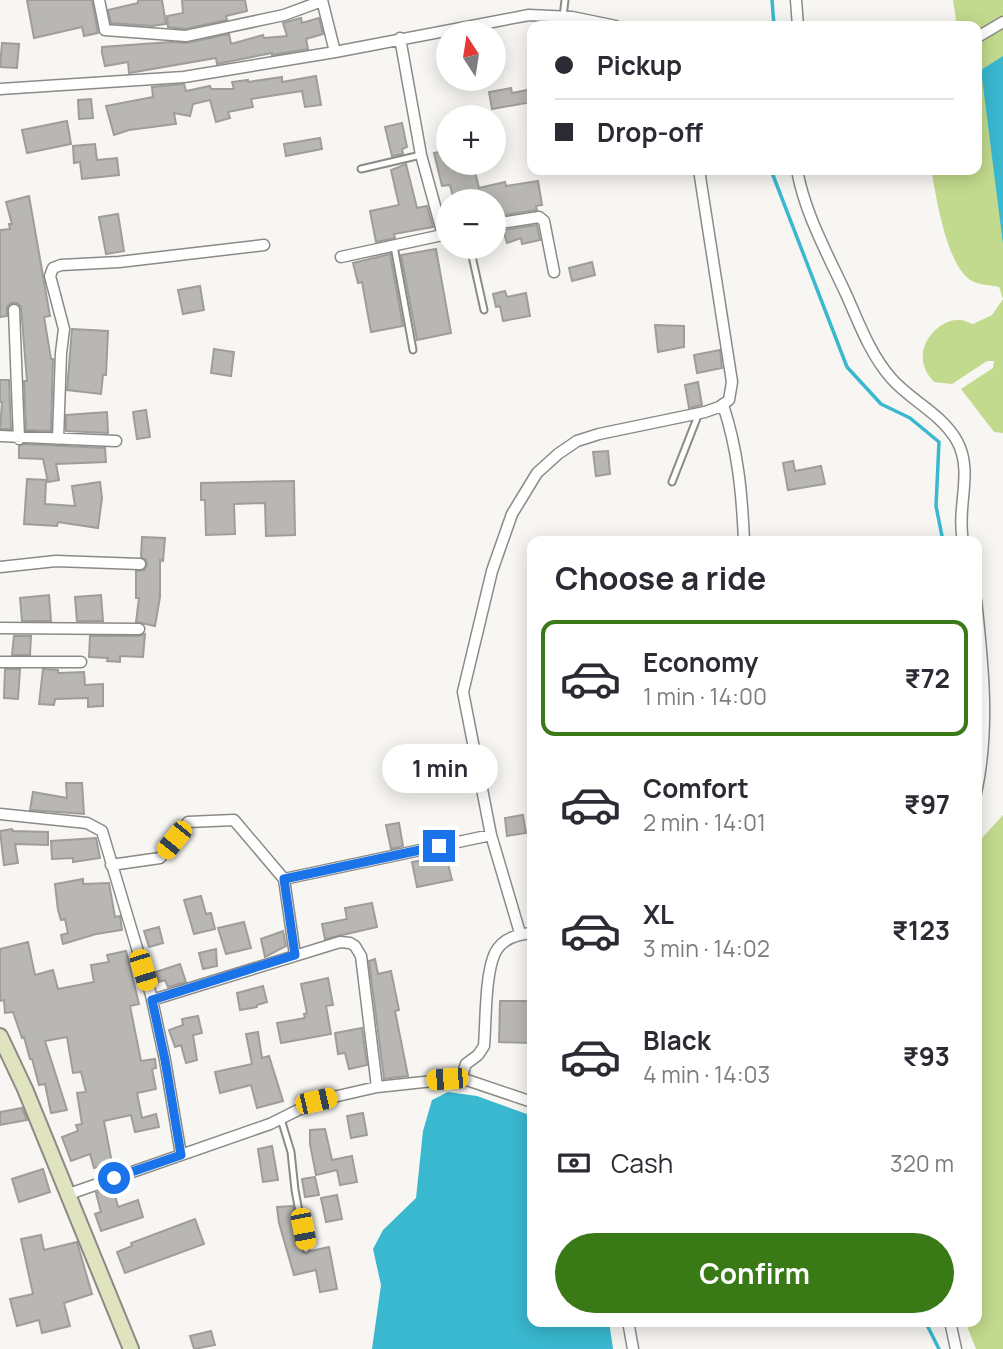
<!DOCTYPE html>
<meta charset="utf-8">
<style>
body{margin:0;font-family:Manrope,sans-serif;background:#f2f2f3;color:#2b2b33;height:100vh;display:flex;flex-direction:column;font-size:26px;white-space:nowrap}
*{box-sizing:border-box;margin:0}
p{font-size:23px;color:#7c7c81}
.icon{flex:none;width:38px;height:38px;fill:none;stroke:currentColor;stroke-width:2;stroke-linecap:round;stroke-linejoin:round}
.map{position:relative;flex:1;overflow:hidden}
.drawer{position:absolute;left:527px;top:536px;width:455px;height:791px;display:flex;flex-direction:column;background:#fff;border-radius:14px;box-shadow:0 4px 18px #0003}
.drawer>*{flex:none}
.hud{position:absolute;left:527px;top:21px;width:455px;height:154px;border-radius:14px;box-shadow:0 4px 18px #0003;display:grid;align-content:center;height:154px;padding:0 28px;background:#fff}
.needle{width:46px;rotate:348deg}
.fabs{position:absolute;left:436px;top:21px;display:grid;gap:14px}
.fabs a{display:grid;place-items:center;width:70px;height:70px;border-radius:50%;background:#fff;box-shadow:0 4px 18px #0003;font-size:35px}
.end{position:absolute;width:32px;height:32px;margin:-16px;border:9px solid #1a73e8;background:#fff;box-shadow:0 0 0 4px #fff}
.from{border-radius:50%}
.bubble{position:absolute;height:49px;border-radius:24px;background:#fff;box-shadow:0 4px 18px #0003;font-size:23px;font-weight:700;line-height:49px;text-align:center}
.car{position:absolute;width:21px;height:42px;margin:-21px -10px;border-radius:9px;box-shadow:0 0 5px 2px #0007;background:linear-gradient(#f5c518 24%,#345 0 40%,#f5c518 0 76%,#345 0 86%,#f5c518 0)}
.hud b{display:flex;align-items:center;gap:24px;height:66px;font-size:26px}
.hud b+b{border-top:2px solid #e1e1e2}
.hud i{width:18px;height:18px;background:#2b2b33}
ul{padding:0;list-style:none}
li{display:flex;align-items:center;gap:21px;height:116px;margin:0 14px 10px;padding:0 14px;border:4px solid transparent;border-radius:14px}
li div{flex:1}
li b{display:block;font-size:26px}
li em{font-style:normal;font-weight:700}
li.on{border-color:#397916}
li>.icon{width:63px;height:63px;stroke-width:1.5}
h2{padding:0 28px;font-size:32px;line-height:84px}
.pay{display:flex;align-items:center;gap:18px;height:77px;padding:0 28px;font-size:26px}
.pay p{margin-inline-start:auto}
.cta{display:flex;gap:14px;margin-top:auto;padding:14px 28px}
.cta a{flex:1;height:80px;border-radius:42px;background:#397916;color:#fff;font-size:28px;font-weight:700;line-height:80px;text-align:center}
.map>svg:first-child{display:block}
.green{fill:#c2da8d}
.water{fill:#39b8d0}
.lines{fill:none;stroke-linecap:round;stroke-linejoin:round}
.stream{stroke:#39b8d0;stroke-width:3.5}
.building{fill:#b8b7b3;stroke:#9f9d99;stroke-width:2}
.lane-casing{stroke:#8c8a86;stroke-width:9}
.street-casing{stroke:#8c8a86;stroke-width:13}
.secondary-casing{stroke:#8c8a86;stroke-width:18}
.lane{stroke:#fff;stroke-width:5}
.street{stroke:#fff;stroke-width:10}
.secondary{stroke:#dfe4be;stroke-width:14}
.route{stroke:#1a73e8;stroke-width:9}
</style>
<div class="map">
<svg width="1003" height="1349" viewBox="0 0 1003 1349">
<rect width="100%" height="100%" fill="#f8f6f2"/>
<!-- green -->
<path class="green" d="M953 0H1003V433L994 432 961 389 993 368 994 361H987L952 384 934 382C931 378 926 373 925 368 916 348 935 321 957 320 962 319 969 323 973 324L992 315 1003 299 999 287C991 285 979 285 972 281 947 267 937 201 932 174L934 170H976V26H957Z
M1003 815V1349H976L965 1321H976L977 853 982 838Z"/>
<!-- water -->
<path class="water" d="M1003 56V244L981 70Z
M448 1092 477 1096 532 1116V1321H609L613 1349H372L381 1285 373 1249 383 1230 416 1198 423 1131 432 1100Z"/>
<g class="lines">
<!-- stream -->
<path class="stream" d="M772 0 774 26
M771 170 847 367 881 404 910 418 939 442 936 506 943 541
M925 1321 939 1349"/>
</g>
<!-- building -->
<path class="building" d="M27 0H92L98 33 84 36 82 27 34 38Z
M138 0H162L166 24 152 26 111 23 108 10 138 3Z
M182 0H245L247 11 226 16 227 20 185 29 168 27 167 16 183 13Z
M301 18 302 23 319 18 323 34 306 39 308 49 272 55V53L217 64 216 58 129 73 128 62 105 66 102 53V47L171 42 187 43 229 34 231 44 263 35 264 38 287 36 283 23Z
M2 43 19 44 17 68 0 67Z
M316 76 321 105 305 107 302 91 251 99 253 107 228 112 230 118 216 122 210 100 193 104 190 116 174 113 176 124 129 130 114 135 106 106 153 97 152 87 184 84 186 91 210 86 211 89H234L232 82 248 80V82L282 77V82Z
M511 88 512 93 532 89V102L492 109 489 92Z
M91 99 93 118 79 119 78 100Z
M67 121 71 144 27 153 22 130Z
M402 123 407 147 402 149 403 154 392 156 385 127Z
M320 138 322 149 286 156 284 144Z
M95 144 97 160 117 158 119 175 82 179 80 162 74 163 73 146Z
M448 150V163H473L479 188 505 182 506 186 538 181 542 205 536 206 537 210 499 216 497 212 494 213V201H454L450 185 442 186 434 153Z
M406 164 417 208 427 206 433 227 394 234 395 238 376 242 370 211 399 205 391 170Z
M29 196 50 316 44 317 51 359H53L51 431 26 430 24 381H27L21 307 17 303H11L7 307V316L0 317V230L10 229 9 224H12L6 202Z
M118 214 124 251 106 254 99 217Z
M537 225 540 240 522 244 521 238 507 243 503 230Z
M436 249 451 333 417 340 401 255Z
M390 254 403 326 371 332 362 282 358 283 353 263Z
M592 262 595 275 572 281 569 268Z
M200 286 204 310 183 314 178 290Z
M505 291 507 297 526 293 530 316 503 321 500 306 496 307 493 294Z
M655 325 684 326V347L658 352Z
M72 329 108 331 106 375H103L101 394 67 390Z
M214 349 234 352 231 376 211 373Z
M720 350 722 368 697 373 694 355Z
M0 380H9L11 429H0L2 402H0Z
M698 382 702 405 689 408 685 385Z
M146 410 150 437 137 439 133 412Z
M107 412 108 433 66 431V415Z
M24 444 105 448 106 462 56 464 59 480 48 482 43 459 19 458V446Z
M608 451 610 474 596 476 593 452Z
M793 461 795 471 821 466 825 484 788 490 783 463Z
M27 479 46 480 45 504 75 506 72 486 100 482 102 498 98 528 58 522 57 526 24 524Z
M294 481 295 535 266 536 265 503 234 504 235 534 206 535 205 500H201V483Z
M142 537 165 538 163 561 160 560V597L155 626 136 622 139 598H136V571L144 570 147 565 146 560 141 557Z
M49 595 51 621H22L20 598Z
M101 595 103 621H77L75 597Z
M145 634 143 657 120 656V662L107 661 108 658 89 657 90 636H139Z
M14 636H31L30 655H12Z
M5 669H20L18 699 4 698Z
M43 669 58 670V673L84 672 85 685 103 684V706L88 707V698L55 699 54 705 39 704Z
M66 783H82L84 814 30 810 33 792 67 798Z
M523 815 526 833 507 836 505 818Z
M399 823 403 846 391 849 386 825Z
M12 829 13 831 48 832V845L15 844 18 863 4 865 0 831Z
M96 838 100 858 73 862V858L52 859 51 841Z
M446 856 452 880 417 887 412 862Z
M83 879V884L109 883 115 917 120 916 122 930 96 934 63 944 61 935 68 933 65 919 61 920 58 910 55 884Z
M201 896 206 914 211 913 215 929 194 934 184 900Z
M372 903 377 927 325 939 322 924 347 919 345 908Z
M244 922 251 948 226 954 218 928Z
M159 927 163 943 149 947 144 931Z
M283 931 286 946 265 957 261 939Z
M28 942 35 975 53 970 58 989 94 982 91 965 109 962 107 955 126 951 139 1004 130 1006 141 1061 155 1059 156 1068 152 1069 156 1089 137 1093 142 1118 156 1114 159 1127 135 1132 131 1115 104 1121 112 1163 94 1168 90 1154 71 1161 62 1137 78 1131 76 1125 82 1124 77 1093 86 1092 81 1072 73 1073 67 1037 45 1041 67 1110 51 1113 45 1084 39 1085 32 1059H30L24 1037 22 1038 13 1012 5 1013 4 1000 0 1001V949Z
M216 949 217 966 203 969 199 953Z
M375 959 378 974 391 971 399 1010 395 1011 408 1076 384 1079 369 961Z
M180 964 186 982 168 987 165 980 159 982 156 972Z
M328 978 333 1005 326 1006 331 1034 281 1043 277 1023 305 1018 304 1014 307 1013 301 984Z
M263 986 267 1002 257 1005V1007L240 1010 237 993Z
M500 1001H532V1021H529L528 1043 499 1042Z
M198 1016 202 1033 193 1035 197 1060 186 1063 181 1045 175 1047 169 1030 183 1025 182 1019Z
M362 1028 367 1065 349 1069 345 1053 338 1054 335 1033Z
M258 1032 262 1058 269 1056 283 1101 257 1108 251 1085 220 1093 215 1072 252 1064 246 1034Z
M22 1108 27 1120 0 1125V1112Z
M363 1113 367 1135 351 1138 347 1116Z
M325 1129 332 1160 352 1156 357 1182 340 1185 337 1170 316 1175 310 1144V1130Z
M272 1146 278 1180 263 1182 258 1149Z
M43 1169 50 1192 19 1202 12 1179Z
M315 1177 319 1195 305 1197 302 1179Z
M113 1187 118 1207 138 1200 143 1217 101 1231 95 1214 101 1212 96 1193Z
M337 1195 342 1219 326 1222 321 1198Z
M293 1206 302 1252 306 1254 311 1251 329 1247 337 1289 320 1292 316 1270 294 1275 279 1223 277 1207Z
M195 1219 204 1244 125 1273 117 1252 132 1246 131 1243Z
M41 1235 44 1250 77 1242 92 1294 64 1303 70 1326 42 1333 39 1320 17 1326 10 1299 33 1294 21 1239Z
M211 1331 215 1345 194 1349 190 1336Z"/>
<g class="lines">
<defs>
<path id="lane" d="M563 17 565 0
M361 169 421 155
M394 246 413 350
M470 247 484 310
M672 482 699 413
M281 1119 291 1152 295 1190 306 1249"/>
<path id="street" d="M99 0 105 30 186 36 284 15 322 1
M322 0 335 52
M796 0 798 26
M400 38 421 155 443 235
M976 38 1003 22
M0 89 184 77 335 52 529 15 572 17 616 26
M797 170C805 214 827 253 846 294 859 323 870 354 891 378 911 401 941 413 957 441 974 472 956 507 963 541
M494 224 539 217 544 221 554 272
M341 257 447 234
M14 310 19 439
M723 405C738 450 742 494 744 541
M0 436 116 441
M58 439 61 353 64 329 50 276 53 268 61 265 119 262 264 245
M0 567 56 561 140 564
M976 600C983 664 990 730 976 793
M0 628 139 629
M0 662H81
M0 814 87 823 102 831 151 995 165 1060 181 1155
M111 865 160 858 188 822 234 820 284 879 295 955
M284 879 491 835
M520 933 491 835 463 692 492 571 512 514 537 473 558 454 577 441 599 434 705 412 719 407 729 400 732 382 699 170
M152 1000 340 942 350 943 355 946 361 956 377 1087
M461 1078 466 1064 478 1055 484 1046C486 1021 485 974 495 953 502 939 518 934 532 933
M69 1194 270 1124 316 1101 377 1087 461 1078 532 1102
M628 1321 633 1349
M950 1321 956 1349"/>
<path id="secondary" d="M0 1036 25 1089 131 1349"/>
</defs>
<!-- lane casing -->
<use href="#lane" class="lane-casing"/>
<!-- street casing -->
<use href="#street" class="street-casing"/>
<!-- secondary casing -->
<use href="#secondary" class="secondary-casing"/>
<!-- lane -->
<use href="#lane" class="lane"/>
<!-- street -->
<use href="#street" class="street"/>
<!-- secondary -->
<use href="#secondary" class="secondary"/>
</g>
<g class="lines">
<!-- route -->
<path class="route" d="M114 1178 181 1155 165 1060 152 1000 295 955 284 879 439 846"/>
</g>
</svg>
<div class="fabs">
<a><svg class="needle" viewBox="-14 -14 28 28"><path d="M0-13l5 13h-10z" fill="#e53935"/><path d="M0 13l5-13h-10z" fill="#7c7c81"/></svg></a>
<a>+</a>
<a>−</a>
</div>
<i class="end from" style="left:114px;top:1178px"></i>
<i class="end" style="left:439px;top:846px"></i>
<div class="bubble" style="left:382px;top:744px;width:116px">1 min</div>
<i class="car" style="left:174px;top:840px;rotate:219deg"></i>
<i class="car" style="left:143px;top:970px;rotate:163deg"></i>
<i class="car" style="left:447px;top:1079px;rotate:266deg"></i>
<i class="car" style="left:316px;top:1101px;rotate:77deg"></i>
<i class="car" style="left:303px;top:1229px;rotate:169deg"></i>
<div class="hud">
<b><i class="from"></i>Pickup</b>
<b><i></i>Drop-off</b>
</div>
<section class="drawer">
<h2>Choose a ride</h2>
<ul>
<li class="on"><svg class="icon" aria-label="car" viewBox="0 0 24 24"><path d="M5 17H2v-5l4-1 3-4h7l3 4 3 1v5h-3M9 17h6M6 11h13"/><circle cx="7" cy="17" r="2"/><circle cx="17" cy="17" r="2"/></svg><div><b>Economy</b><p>1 min · 14:00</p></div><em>₹72</em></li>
<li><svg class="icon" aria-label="car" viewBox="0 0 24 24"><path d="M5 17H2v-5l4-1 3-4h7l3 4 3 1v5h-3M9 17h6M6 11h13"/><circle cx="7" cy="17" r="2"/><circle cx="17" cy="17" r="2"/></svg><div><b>Comfort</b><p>2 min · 14:01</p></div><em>₹97</em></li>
<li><svg class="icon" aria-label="car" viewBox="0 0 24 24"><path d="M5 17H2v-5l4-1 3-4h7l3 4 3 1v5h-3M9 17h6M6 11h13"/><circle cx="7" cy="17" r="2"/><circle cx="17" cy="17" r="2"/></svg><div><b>XL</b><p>3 min · 14:02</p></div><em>₹123</em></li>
<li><svg class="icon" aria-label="car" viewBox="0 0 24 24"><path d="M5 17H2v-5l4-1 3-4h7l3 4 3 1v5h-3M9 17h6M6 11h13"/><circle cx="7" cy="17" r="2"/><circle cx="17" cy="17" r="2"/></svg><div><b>Black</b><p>4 min · 14:03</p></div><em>₹93</em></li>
</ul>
<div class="pay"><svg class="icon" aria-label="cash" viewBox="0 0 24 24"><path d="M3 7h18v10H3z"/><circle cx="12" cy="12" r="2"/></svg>Cash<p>320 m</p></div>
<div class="cta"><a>Confirm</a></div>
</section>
</div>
